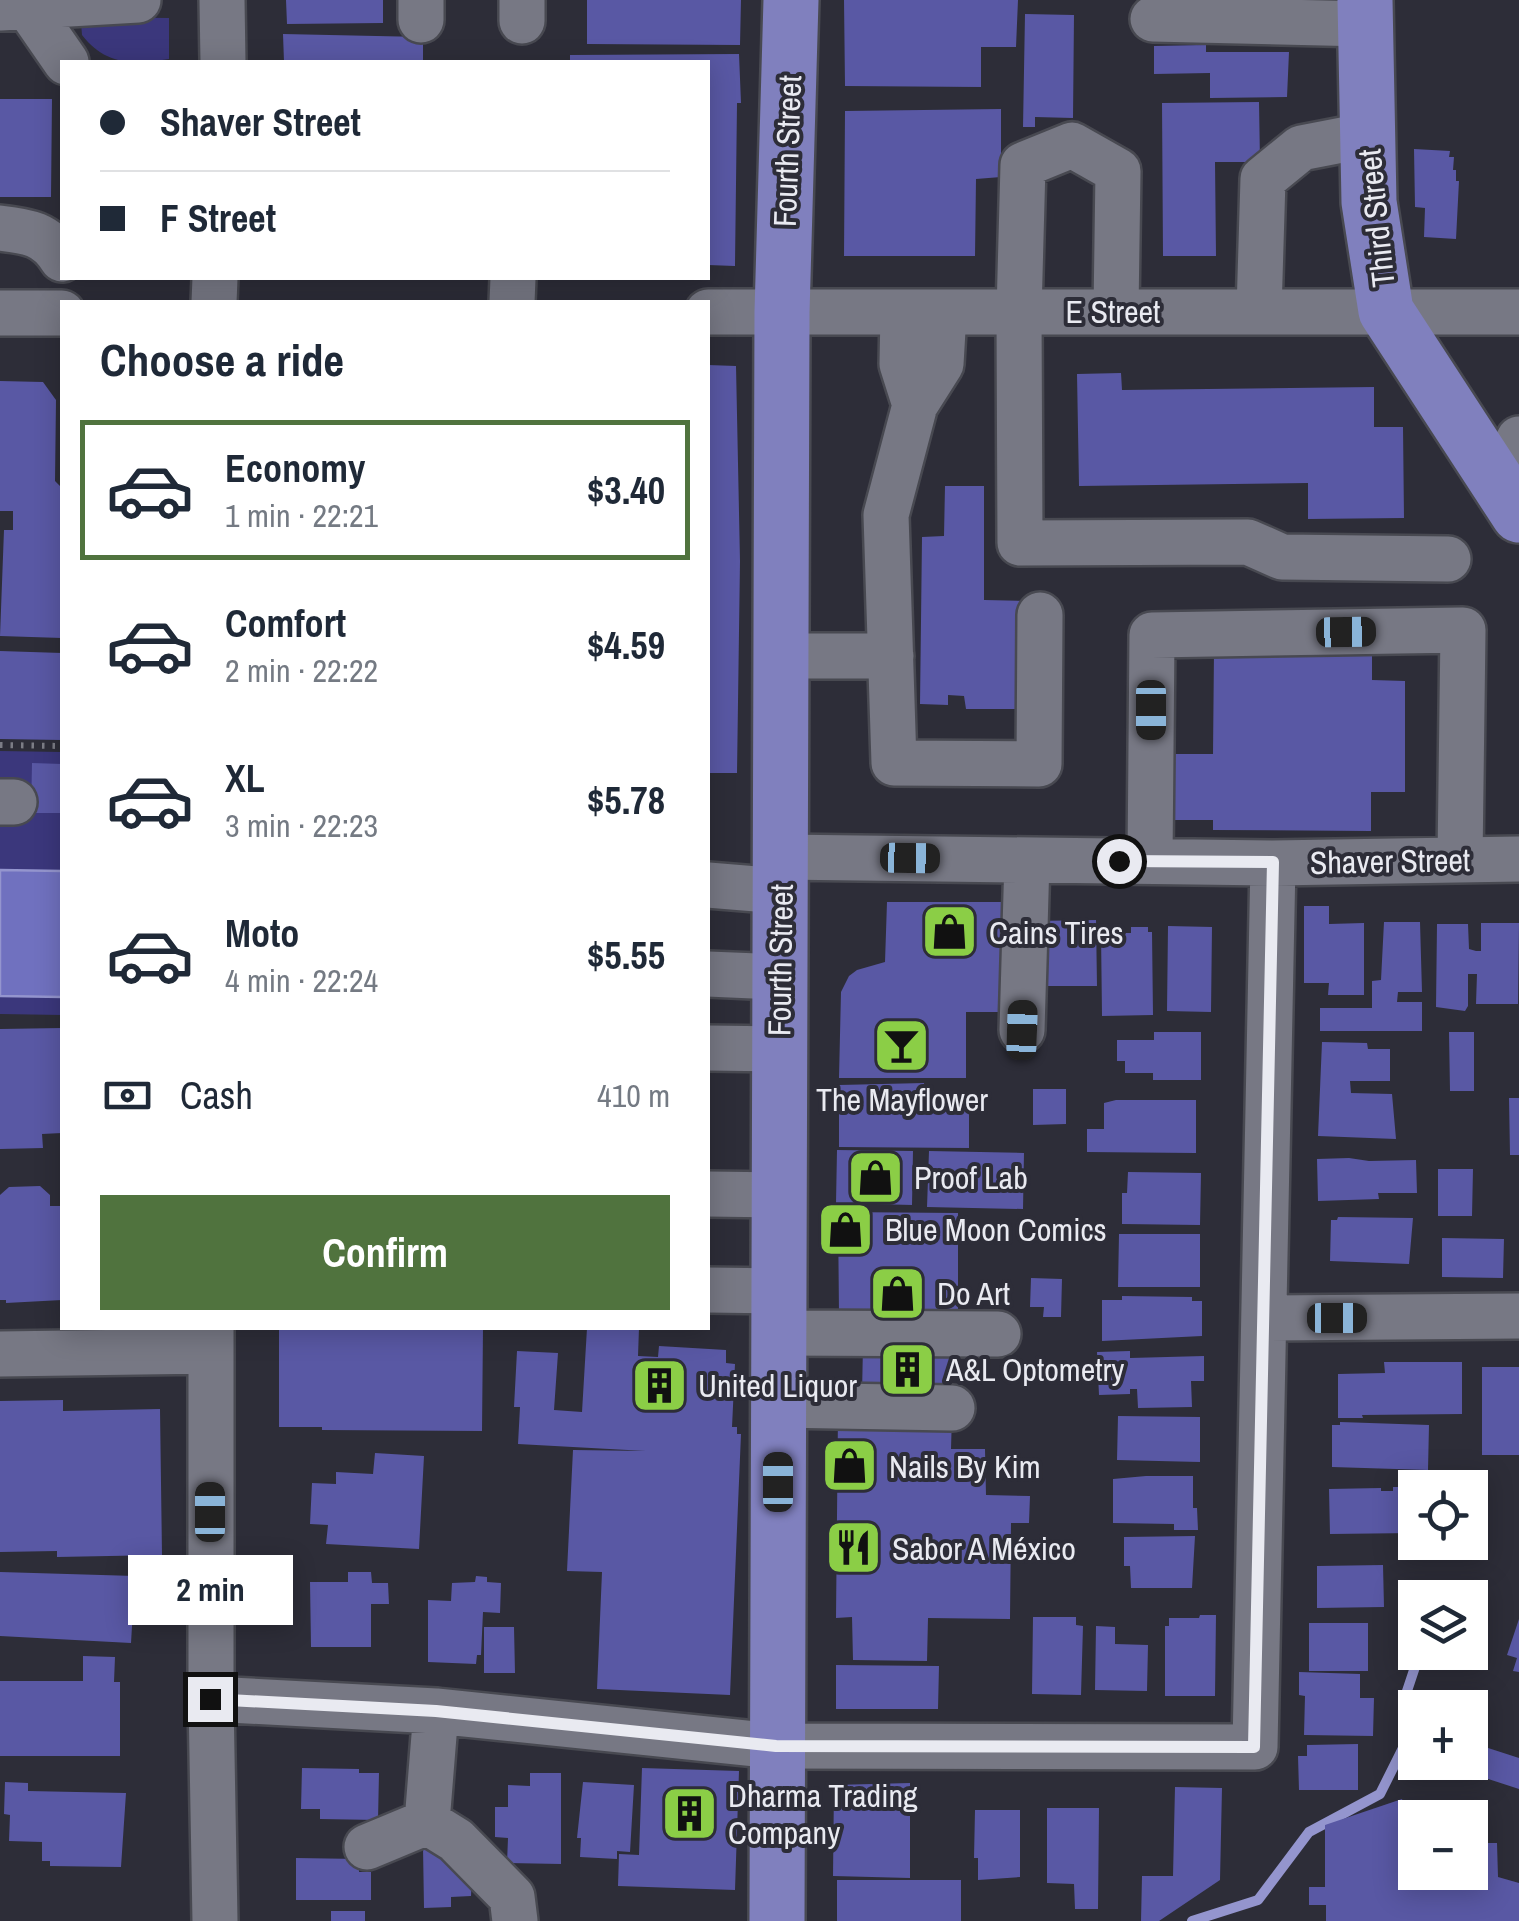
<!DOCTYPE html>
<meta charset="utf-8">
<style>
body{margin:0;font-family:"Archivo Narrow",sans-serif;background:#f2f2f3;color:#1f2937;height:100vh;display:flex;flex-direction:column;font-size:38px;white-space:nowrap}
*{box-sizing:border-box;margin:0}
p{font-size:32px;color:#747a83}
.icon{flex:none;width:55px;height:55px;fill:none;stroke:currentColor;stroke-width:2;stroke-linecap:round;stroke-linejoin:round}
.map{position:relative;flex:1;overflow:hidden}
.side{position:absolute;left:60px;top:300px;width:650px;height:1030px;display:flex;flex-direction:column;background:#fff;border-radius:0px;box-shadow:0 5px 25px #0003}
.side>*{flex:none}
.top-card{position:absolute;left:60px;top:60px;width:650px;height:220px;border-radius:0px;box-shadow:0 5px 25px #0003;display:grid;align-content:center;height:220px;padding:0 40px;background:#fff}
.buttons{position:absolute;left:1398px;top:1470px;display:grid;gap:20px}
.buttons a{display:grid;place-items:center;width:90px;height:90px;border-radius:0px;background:#fff;box-shadow:0 5px 25px #0003;font-size:50px}
.end{position:absolute;width:45px;height:45px;margin:-22px;border:12px solid #e9eaf1;background:#111;box-shadow:0 0 0 5px #111}
.from{border-radius:50%}
.bubble{position:absolute;height:70px;border-radius:0px;background:#fff;box-shadow:0 5px 25px #0003;font-size:32px;font-weight:700;line-height:70px;text-align:center}
.car{position:absolute;width:30px;height:60px;margin:-30px -15px;border-radius:12px;box-shadow:0 0 8px 2px #0007;background:linear-gradient(#222 24%,#8ab4d8 0 40%,#222 0 76%,#8ab4d8 0 86%,#222 0)}
.top-card b{display:flex;align-items:center;gap:35px;height:95px;font-size:38px}
.top-card b+b{border-top:2px solid #e0e1e3}
.top-card i{width:25px;height:25px;background:#1f2937}
ul{padding:0;list-style:none}
li{display:flex;align-items:center;gap:30px;height:140px;margin:0 20px 15px;padding:0 20px;border:5px solid transparent;border-radius:0px}
li div{flex:1}
li b{display:block;font-size:38px}
li em{font-style:normal;font-weight:700}
li.on{border-color:#50733e}
li>.icon{width:90px;height:90px;stroke-width:1.5}
h2{padding:0 40px;font-size:45px;line-height:120px}
.pay{display:flex;align-items:center;gap:25px;height:110px;padding:0 40px;font-size:38px}
.pay p{margin-inline-start:auto}
.button{display:flex;gap:20px;margin-top:auto;padding:20px 40px}
.button a{flex:1;height:115px;border-radius:0px;background:#50733e;color:#fff;font-size:40px;font-weight:700;line-height:115px;text-align:center}
.map>svg:first-child{display:block}
.green{fill:#3b377c}
.water{fill:#7071bf;stroke:#9495ce;stroke-width:2.5}
.lines{fill:none;stroke-linecap:round;stroke-linejoin:round}
.stream{stroke:#9495ce;stroke-width:10}
.building{fill:#5958a4}
.minor-casing{stroke:#484951;stroke-width:50}
.major-casing{stroke:#484951;stroke-width:60}
.path{stroke:#7c7d86;stroke-width:6;stroke-dasharray:2.5 8;stroke-linecap:butt}
.minor{stroke:#777884;stroke-width:45}
.major{stroke:#8080be;stroke-width:55}
.route{stroke:#e9eaf1;stroke-width:12}
.labels{text-anchor:middle;dominant-baseline:central;stroke-width:8;stroke-linejoin:round;paint-order:stroke}
.street-label{font-size:32px;fill:#e9eaf1;stroke:#2d2d38}
.poi-label{font-size:32px;fill:#e9eaf1;stroke:#2d2d38;text-anchor:start}
</style>
<div class="map">
<svg width="1519" height="1921" viewBox="0 0 1519 1921">
<rect width="100%" height="100%" fill="#2d2d38"/>
<!-- green -->
<path class="green" d="M88 17 169 18V59C133 64 106 66 82 35L81 22Z
M0 751 62 752V1015L0 1014Z"/>
<!-- water -->
<path class="water" d="M0 870 62 871V997L0 996Z"/>
<g class="lines">
<!-- stream -->
<path class="stream" d="M1192 1921 1258 1900 1309 1832 1380 1794 1405 1744 1404 1700 1420 1652"/>
</g>
<!-- building -->
<path class="building" d="M286 0H383V23L287 24Z
M587 0H741L740 45 587 44Z
M844 0H1018L1016 47H981V87L845 86Z
M1025 14 1074 15 1073 118 1035 117V127H1023Z
M283 34 423 37V62H284Z
M1206 45V52H1289L1287 97 1210 98V73L1154 74V46Z
M739 54 741 103H737L735 266 708 265V62H570V55Z
M0 99H52L51 197H0Z
M1259 102 1260 162H1215L1216 256H1163L1162 103Z
M1001 109V177L976 179 975 256H844L845 111Z
M1414 149 1450 151 1449 157H1454L1453 170H1456V181H1459L1456 239 1424 237 1425 208 1415 207Z
M708 365 736 366 740 561 737 773H708Z
M1121 373 1122 390 1374 387V427H1403L1404 518 1308 519V483L1079 486 1077 374Z
M0 381 43 382 56 400 55 481 62 488V638L0 636 4 530H13V511H0Z
M945 486H984V600L1031 601 1032 699 1015 698V709H966L964 696 948 695V705L920 704 922 537 944 536Z
M1214 650 1372 651V680L1405 681V792H1371V831L1213 830V820H1173L1172 754H1213Z
M0 651 62 653V740L0 739Z
M32 763 62 764V813H31Z
M887 902H1014V1012H966V1078H839L841 992 849 976 857 970 885 962Z
M1304 906H1329V924L1364 923V995H1328L1329 983H1304Z
M1096 920 1097 986H1035V921Z
M1384 922H1420L1422 992H1398L1397 1002H1422V1031H1320V1008H1372V981L1381 980Z
M1481 923H1519L1518 1004H1476L1477 974H1468V1006L1465 1011 1436 1007 1437 924H1468L1469 949 1476 951H1481Z
M1110 926H1123V933H1131V927H1148V932H1152L1153 1015 1102 1016 1101 933H1111Z
M1168 926 1212 927 1211 1012 1167 1011Z
M62 1028V1133L42 1134 43 1148 0 1149V1029Z
M1154 1032H1201V1080H1153V1073H1125V1061H1117V1040H1154Z
M1449 1032H1474V1091H1450Z
M1322 1042 1367 1043 1368 1049H1390V1081H1350L1351 1093 1392 1094 1396 1139 1318 1136Z
M924 1083 925 1091 947 1092V1099H969V1148L839 1147V1085Z
M1033 1089H1066V1124L1033 1125Z
M1509 1098H1519V1155H1510Z
M1116 1100H1196V1153L1087 1152V1129H1104V1103Z
M837 1150 913 1151 912 1205 836 1203Z
M929 1151 1024 1153 1023 1209 927 1207Z
M1349 1158 1369 1161 1416 1160 1417 1193H1378L1379 1199 1318 1201 1317 1159Z
M1438 1169H1473L1472 1216H1438Z
M1128 1172 1201 1173 1200 1225 1122 1224V1193H1127Z
M40 1186 50 1195V1206H62V1300L6 1303V1300H0V1195L9 1187Z
M838 1212 958 1213V1311H924V1320L839 1314Z
M1338 1217 1413 1218 1409 1264 1330 1261 1331 1220H1337Z
M1119 1234H1200V1287H1118Z
M1442 1238 1504 1239 1503 1278 1442 1277Z
M1031 1278 1062 1279 1061 1317H1043L1044 1307H1030Z
M1122 1296 1192 1297V1301H1202V1336L1102 1341V1300H1122Z
M279 1328H483L482 1431 322 1430V1427H279Z
M587 1328H639L638 1356 658 1357 659 1346 726 1350V1363L735 1364 732 1427H737V1434H741L730 1695 597 1689 602 1572 567 1571 573 1450 646 1451 518 1444 520 1407H514L517 1351 558 1353 554 1410 582 1412Z
M863 1345 952 1346V1395L862 1394Z
M1130 1351V1358L1204 1356V1381H1191L1192 1407 1138 1408 1137 1389H1130V1394L1099 1395 1097 1352Z
M1384 1362H1462V1414L1362 1415 1363 1418H1338V1374L1385 1373Z
M1482 1367H1519V1455H1482Z
M63 1400V1411L160 1409 162 1555 57 1557V1551L0 1552V1401Z
M838 1413 952 1414 951 1449H985L986 1495 1030 1496 1029 1523H1011L1010 1619 928 1618 927 1661 853 1660 852 1617 836 1618Z
M1118 1416 1200 1417V1462L1117 1460Z
M1340 1422 1429 1425 1428 1470 1332 1467V1425H1340Z
M375 1453 424 1456 419 1549 326 1544 328 1525 310 1524 312 1483 336 1484V1472L373 1474Z
M1146 1476H1193V1508H1197L1198 1530H1174V1524L1113 1523V1479Z
M1393 1487H1415V1533L1330 1534 1329 1489 1381 1488V1491H1393Z
M1195 1536 1192 1588H1131L1130 1566H1124V1537Z
M1383 1565 1384 1607 1317 1608V1566Z
M0 1572 135 1576 131 1643 0 1636Z
M348 1572H371L372 1583H388L389 1604H371V1647H311L310 1582H348Z
M476 1576 487 1577V1582L501 1583 500 1613 483 1612 481 1655H477L476 1664 428 1662V1600L451 1601 452 1583 475 1582Z
M1200 1615H1216L1215 1696H1165V1626H1169V1618H1199Z
M1033 1617H1076V1625L1083 1626 1081 1695 1032 1694Z
M1519 1619V1672L1513 1671 1517 1658 1507 1655Z
M1309 1623H1368V1671H1309Z
M1096 1626 1115 1627V1644L1148 1645 1147 1691 1095 1690Z
M484 1627H514L515 1673H484Z
M83 1656 115 1657 114 1682H120V1756H0V1681H83Z
M836 1665 939 1666 938 1709H836Z
M1299 1672 1360 1674V1698H1374L1373 1736 1304 1735 1305 1696 1299 1695Z
M1358 1744V1790H1299L1298 1756H1307V1745Z
M1485 1747 1519 1758V1789L1476 1775Z
M302 1768 359 1769V1773H379L378 1820 320 1819V1809H301Z
M642 1768 739 1771 735 1890 618 1886 619 1854 639 1855Z
M530 1773H561V1864L507 1863 508 1838 495 1837V1807H508V1785L530 1786Z
M5 1782 28 1783V1791L126 1793 121 1867 50 1866V1861H42V1842L9 1841 10 1815 4 1814Z
M583 1782 634 1785 630 1852 617 1851V1859L580 1857 581 1838H577Z
M910 1783V1878L833 1876 834 1785Z
M1175 1787 1222 1788 1220 1880 1159 1921H1141L1142 1876H1173Z
M1402 1799 1415 1838V1872H1470V1843H1497L1498 1877 1519 1883V1921H1326V1905H1309V1887H1325V1825Z
M1047 1808H1099L1098 1909H1075L1074 1884 1047 1883Z
M975 1810H1020V1877L978 1880V1858H974Z
M423 1847 453 1848 472 1874 471 1896 451 1897V1907L424 1908Z
M296 1858 359 1859V1872H371V1900H296Z
M837 1880H961V1921H837Z
M331 1911H365V1921H331Z"/>
<g class="lines">
<defs>
<path id="minor" d="M222 0 223 62
M28 7 66 62
M0 8 138 0
M1153 19 1366 24
M421 20V0
M522 21V0
M0 228C28 231 47 234 62 259
M214 302 215 278
M512 302 513 278
M1116 311 1118 171 1072 145 1023 165 1019 312 1020 543 1248 542 1282 557 1448 559
M1259 311 1263 179 1301 148 1368 135
M708 312H1519
M0 313H62
M903 313 902 364 915 405
M944 313 941 364 915 405 886 515 894 763 1039 764 1040 615
M1498 480 1519 439
M781 656H891
M0 802H14
M781 857 1273 863 1519 859
M1150 861 1152 635 1463 630 1460 860
M708 885 780 891
M708 974 779 977
M1022 1030 1027 860
M708 1048 779 1049
M708 1194 779 1195
M708 1290 778 1291
M1264 1318 1519 1316
M211 1328V1699L215 1921
M778 1333 998 1334
M0 1354 211 1351
M778 1405 952 1408
M211 1699 436 1711 776 1746 1255 1747 1273 863
M436 1711 427 1822 456 1840 512 1897 515 1921
M367 1847 427 1822"/>
<path id="major" d="M1365 0 1369 202 1386 311 1519 515
M777 1921 782 312 791 0"/>
</defs>
<!-- minor casing -->
<use href="#minor" class="minor-casing"/>
<!-- major casing -->
<use href="#major" class="major-casing"/>
<!-- path -->
<path class="path" d="M0 745 62 746"/>
<!-- minor -->
<use href="#minor" class="minor"/>
<!-- major -->
<use href="#major" class="major"/>
</g>
<g class="lines">
<!-- route -->
<path class="route" d="M210 1699 436 1711 776 1746 1254 1747 1273 862 1119 861"/>
</g>
<!-- icons -->
<defs>
<symbol id="shop-square" viewBox="-11 -11 22 22"><rect x="-9" y="-9" width="18" height="18" rx="4" fill="#8bce46" stroke="#2d2d38"/><path d="M-5-2.5h2.3a2.7 3.5 0 0 1 5.4 0H5L5.5 6h-11ZM-1.5-2.5h3a1.5 2.3 0 0 0-3 0Z" fill="#111"/></symbol>
<symbol id="bar-square" viewBox="-11 -11 22 22"><rect x="-9" y="-9" width="18" height="18" rx="4" fill="#8bce46" stroke="#2d2d38"/><path d="M-6-5H6L.8 .8V4.5H3.5V6h-7V4.5H-.8V.8Z" fill="#111"/></symbol>
<symbol id="building-square" viewBox="-11 -11 22 22"><rect x="-9" y="-9" width="18" height="18" rx="4" fill="#8bce46" stroke="#2d2d38"/><path d="M-4-6H4V6H1V3H-1V6H-4ZM-2.5-4.3h1.7v1.8h-1.7ZM.8-4.3h1.7v1.8H.8ZM-2.5-1h1.7V.8h-1.7ZM.8-1h1.7V.8H.8Z" fill="#111"/></symbol>
<symbol id="restaurant-square" viewBox="-11 -11 22 22"><rect x="-9" y="-9" width="18" height="18" rx="4" fill="#8bce46" stroke="#2d2d38"/><path d="M-5-6h1v4h1v-4h1v4h1v-4h1v5L-1.5 .5V6h-2V.5L-5-1ZM5-6V6H3V1.5H1.5Q1.5-4 5-6Z" fill="#111"/></symbol>
</defs>
<g fill-rule="evenodd">
<use href="#shop-square" x="918" y="900" width="63" height="63"/>
<use href="#bar-square" x="870" y="1014" width="63" height="63"/>
<use href="#shop-square" x="844" y="1146" width="63" height="63"/>
<use href="#shop-square" x="814" y="1198" width="63" height="63"/>
<use href="#shop-square" x="866" y="1262" width="63" height="63"/>
<use href="#building-square" x="876" y="1338" width="63" height="63"/>
<use href="#building-square" x="628" y="1354" width="63" height="63"/>
<use href="#shop-square" x="818" y="1434" width="63" height="63"/>
<use href="#restaurant-square" x="822" y="1516" width="63" height="63"/>
<use href="#building-square" x="658" y="1782" width="63" height="63"/>
</g>
<g class="labels">
<!-- street labels -->
<g class="street-label">
<text transform="translate(787 151) rotate(-88)">Fourth Street</text>
<text transform="translate(1376 218) rotate(-96)">Third Street</text>
<text x="1113" y="311">E Street</text>
<text transform="translate(1390 861) rotate(-1)">Shaver Street</text>
<text transform="translate(780 960) rotate(-89)">Fourth Street</text>
</g>
<!-- poi labels -->
<g class="poi-label">
<text x="989" y="932">Cains Tires</text>
<text x="902" y="1099" text-anchor="middle">The Mayflower</text>
<text x="914" y="1177">Proof Lab</text>
<text x="885" y="1229">Blue Moon Comics</text>
<text x="937" y="1293">Do Art</text>
<text x="946" y="1369">A&amp;L Optometry</text>
<text x="698" y="1385">United Liquor</text>
<text x="889" y="1466">Nails By Kim</text>
<text x="892" y="1548">Sabor A México</text>
<text x="728" y="1795">Dharma Trading<tspan x="728" dy="37">Company</tspan></text>
</g>
</g>
</svg>
<div class="buttons">
<a><svg class="icon" aria-label="locate" viewBox="0 0 24 24"><circle cx="12" cy="12" r="6"/><path d="M12 2v4M12 18v4M2 12h4M18 12h4"/></svg></a>
<a><svg class="icon" aria-label="layers" viewBox="0 0 24 24"><path d="M12 4l9 5-9 5-9-5zM3 14l9 5 9-5"/></svg></a>
<a>+</a>
<a>−</a>
</div>
<i class="end from" style="left:1119px;top:861px"></i>
<i class="end" style="left:210px;top:1699px"></i>
<div class="bubble" style="left:128px;top:1555px;width:165px">2 min</div>
<i class="car" style="left:1346px;top:632px;rotate:89deg"></i>
<i class="car" style="left:1151px;top:710px;rotate:180deg"></i>
<i class="car" style="left:910px;top:858px;rotate:91deg"></i>
<i class="car" style="left:1022px;top:1030px;rotate:2deg"></i>
<i class="car" style="left:1337px;top:1318px;rotate:90deg"></i>
<i class="car" style="left:778px;top:1482px;rotate:0deg"></i>
<i class="car" style="left:210px;top:1512px;rotate:0deg"></i>
<div class="top-card">
<b><i class="from"></i>Shaver Street</b>
<b><i></i>F Street</b>
</div>
<section class="side">
<h2>Choose a ride</h2>
<ul>
<li class="on"><svg class="icon" aria-label="car" viewBox="0 0 24 24"><path d="M5 17H2v-5l4-1 3-4h7l3 4 3 1v5h-3M9 17h6M6 11h13"/><circle cx="7" cy="17" r="2"/><circle cx="17" cy="17" r="2"/></svg><div><b>Economy</b><p>1 min · 22:21</p></div><em>$3.40</em></li>
<li><svg class="icon" aria-label="car" viewBox="0 0 24 24"><path d="M5 17H2v-5l4-1 3-4h7l3 4 3 1v5h-3M9 17h6M6 11h13"/><circle cx="7" cy="17" r="2"/><circle cx="17" cy="17" r="2"/></svg><div><b>Comfort</b><p>2 min · 22:22</p></div><em>$4.59</em></li>
<li><svg class="icon" aria-label="car" viewBox="0 0 24 24"><path d="M5 17H2v-5l4-1 3-4h7l3 4 3 1v5h-3M9 17h6M6 11h13"/><circle cx="7" cy="17" r="2"/><circle cx="17" cy="17" r="2"/></svg><div><b>XL</b><p>3 min · 22:23</p></div><em>$5.78</em></li>
<li><svg class="icon" aria-label="car" viewBox="0 0 24 24"><path d="M5 17H2v-5l4-1 3-4h7l3 4 3 1v5h-3M9 17h6M6 11h13"/><circle cx="7" cy="17" r="2"/><circle cx="17" cy="17" r="2"/></svg><div><b>Moto</b><p>4 min · 22:24</p></div><em>$5.55</em></li>
</ul>
<div class="pay"><svg class="icon" aria-label="cash" viewBox="0 0 24 24"><path d="M3 7h18v10H3z"/><circle cx="12" cy="12" r="2"/></svg>Cash<p>410 m</p></div>
<div class="button"><a>Confirm</a></div>
</section>
</div>
